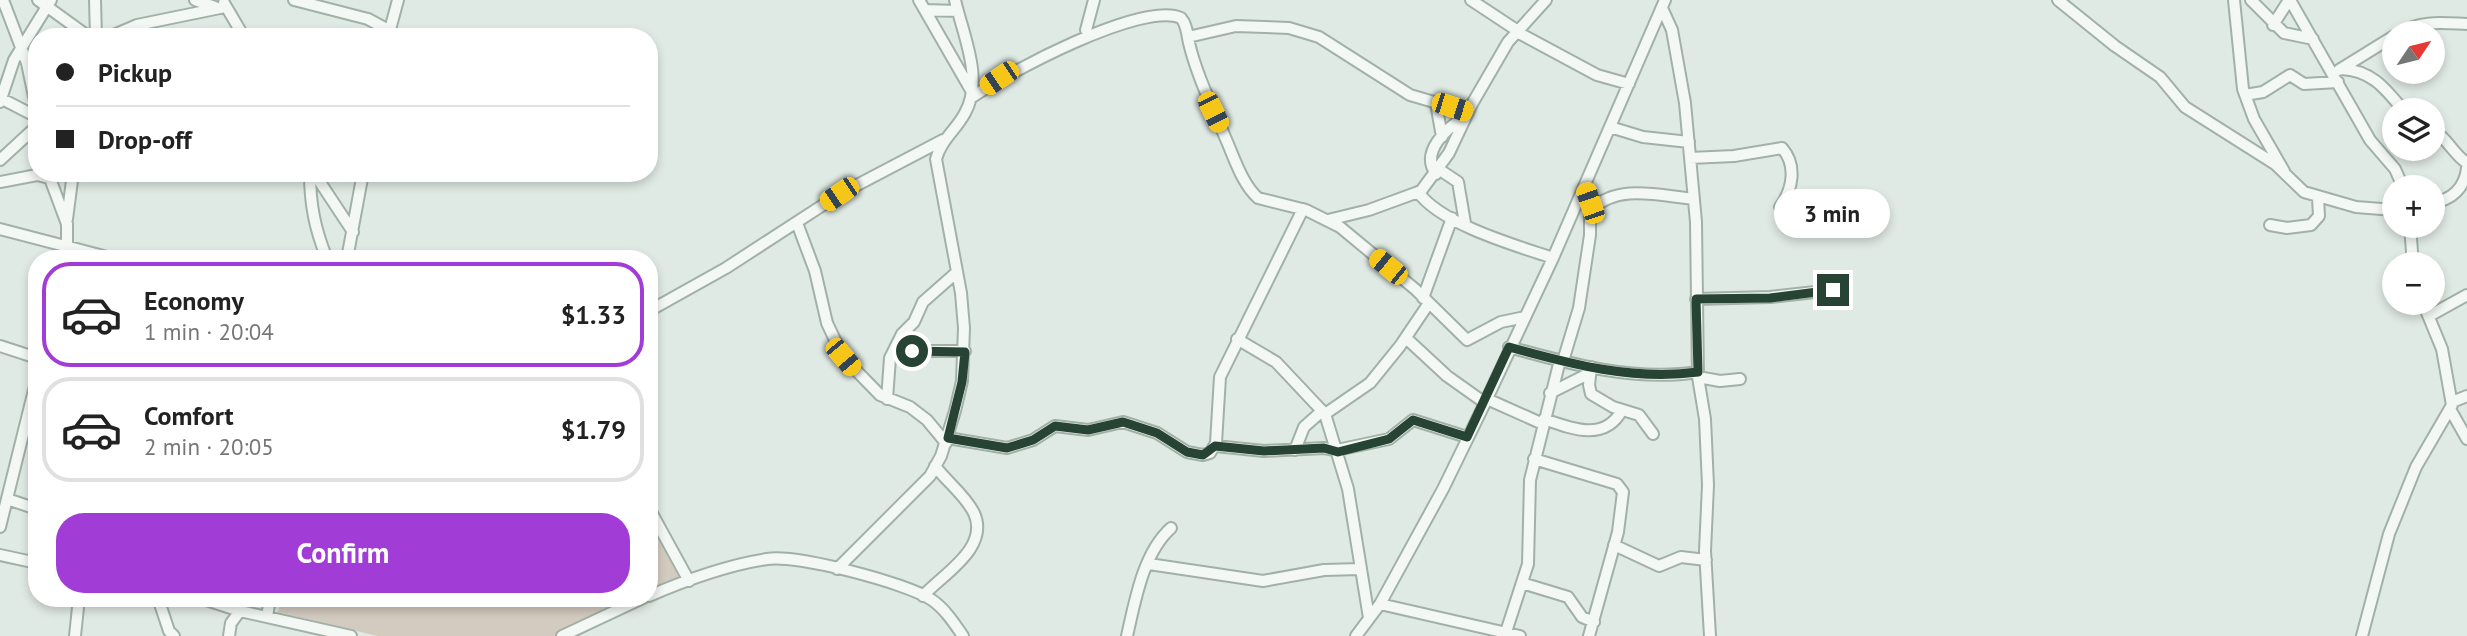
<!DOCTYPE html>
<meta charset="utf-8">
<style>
body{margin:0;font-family:"PT Sans",sans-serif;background:#f2f2f2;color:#222;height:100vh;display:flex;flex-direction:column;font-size:26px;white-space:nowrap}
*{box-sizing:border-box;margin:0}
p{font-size:23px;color:#767676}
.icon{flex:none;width:38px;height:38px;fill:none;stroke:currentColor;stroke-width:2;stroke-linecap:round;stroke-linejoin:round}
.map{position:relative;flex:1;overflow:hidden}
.side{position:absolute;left:28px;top:250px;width:630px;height:357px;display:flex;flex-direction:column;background:#fff;border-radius:28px;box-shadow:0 4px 10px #0003}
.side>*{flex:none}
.top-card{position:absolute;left:28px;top:28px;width:630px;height:154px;border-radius:28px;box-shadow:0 4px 10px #0003;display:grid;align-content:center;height:154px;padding:0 28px;background:#fff}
.needle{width:46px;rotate:55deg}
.tools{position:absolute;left:2382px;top:21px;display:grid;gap:14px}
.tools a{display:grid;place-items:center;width:63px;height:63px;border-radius:50%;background:#fff;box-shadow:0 4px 10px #0003;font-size:35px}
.end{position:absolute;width:32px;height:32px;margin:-16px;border:9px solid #274333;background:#fff;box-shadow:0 0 0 4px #fff}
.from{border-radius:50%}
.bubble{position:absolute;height:49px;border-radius:24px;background:#fff;box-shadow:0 4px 10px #0003;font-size:23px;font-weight:700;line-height:49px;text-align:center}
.car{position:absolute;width:21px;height:42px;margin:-21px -10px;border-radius:9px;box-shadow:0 0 5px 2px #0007;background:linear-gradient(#f5c518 24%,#345 0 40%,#f5c518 0 76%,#345 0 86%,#f5c518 0)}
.top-card b{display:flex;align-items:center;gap:24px;height:66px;font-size:26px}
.top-card b+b{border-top:2px solid #e0e0e0}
.top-card i{width:18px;height:18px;background:#222}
ul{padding:12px 0 0;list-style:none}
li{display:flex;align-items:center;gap:21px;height:105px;margin:0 14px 10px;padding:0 14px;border:4px solid #e0e0e0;border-radius:28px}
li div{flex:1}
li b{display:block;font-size:26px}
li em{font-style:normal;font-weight:700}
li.on{border-color:#a23cd7}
li>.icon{width:63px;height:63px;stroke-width:1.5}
.primary-button{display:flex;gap:14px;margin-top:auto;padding:14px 28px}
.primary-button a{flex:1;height:80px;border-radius:28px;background:#a23cd7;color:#fff;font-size:28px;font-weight:700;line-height:80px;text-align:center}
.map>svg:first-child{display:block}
.green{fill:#d4cbc0}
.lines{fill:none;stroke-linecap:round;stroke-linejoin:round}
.street-casing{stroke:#a1b1a8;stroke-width:14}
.street{stroke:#f3f8f5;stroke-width:10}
.route{stroke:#274333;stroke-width:9}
</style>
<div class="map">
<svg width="2467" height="636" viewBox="0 0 2467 636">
<rect width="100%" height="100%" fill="#e0eae4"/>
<!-- green -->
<path class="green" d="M649 515 686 583 569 636H377L278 612 282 598H649Z"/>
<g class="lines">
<defs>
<path id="street" d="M3 0 27 63 37 111
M38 0 89 37
M95 0 96 37
M195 0 215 7
M294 0 368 19 390 31
M919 0 972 92
M1471 0 1518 31
M2058 0 2115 46 2160 77 2185 107 2275 164 2304 192 2356 207 2394 210
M2234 0 2243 89 2254 119 2284 171
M2251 0 2284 33 2313 39
M2290 0 2370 140 2395 169 2403 187
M224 3 244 37
M1662 8 1672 30 1685 103 1696 222 1698 377 1705 419 1708 485 1705 551 1710 636
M925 10 958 11
M2273 25 2289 0
M1086 30 1094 0
M1517 32 1597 75 1629 84
M2399 33C2422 20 2442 23 2467 24
M109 37 137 25 225 7
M388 37 398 0
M1188 37 1236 26 1289 28 1319 37 1410 95 1468 112
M2341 69C2371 70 2385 88 2403 110
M2339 70 2394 36
M2245 95 2263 92 2290 75 2304 84 2338 82
M0 98 37 117
M971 98C1005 74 1143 0 1181 18 1187 25 1187 34 1189 43 1197 76 1212 106 1225 137 1234 157 1242 184 1258 198L1306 210 1340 227 1415 289 1467 340 1501 322 1525 317
M0 102 14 60 51 0
M1436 103 1442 137
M1610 127 1643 137 1689 142
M2432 130C2447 137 2453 154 2467 163
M1690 158 1734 156 1782 148C1797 165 1793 189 1780 207
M0 160 37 126
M1440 170 1458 182 1465 223
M48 173 67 224V245
M310 173C310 205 315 229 327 259
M314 173 353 232
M1436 174C1420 152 1446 129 1464 117
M0 182 37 175 49 178
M1418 192C1441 224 1514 245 1553 258
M2432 202C2452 201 2465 187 2467 168
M1591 210C1618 183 1660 196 1694 199
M67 219 73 173
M1328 220 1369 210 1421 191 1449 153 1472 104 1508 42 1546 0
M797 223 815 271 827 323 843 357 880 395 910 407 927 420 946 443
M2270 225 2287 228 2311 225 2319 216 2318 198
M2410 226 2413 264
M0 229 115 259
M347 259 363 173
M1423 298 1452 218
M1696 299 1770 297 1833 290
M649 311 726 268 840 194 943 140
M2429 316 2467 295
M1406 338 1447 376 1485 403
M1237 339 1276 362 1325 414 1348 489 1369 618
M0 346 37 358
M1509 347C1570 364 1635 382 1698 372
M894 351H965
M1563 361 1579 308 1590 235V203L1585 186
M1591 367 1589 385 1591 394 1613 407 1639 415 1653 434
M1698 377 1720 381 1740 379
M1550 393 1590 373
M887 399 890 358 902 334 914 322 923 302 957 272
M1487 399 1543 424
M2452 402 2467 396
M2450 409 2467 439
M1325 414 1370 383 1400 346 1429 303
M1544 419C1572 429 1605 442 1622 410
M948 438 1007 448 1033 440 1055 426 1088 430 1123 422 1157 433 1187 452 1203 455 1210 453 1216 443 1220 377 1303 209
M1215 446 1264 451 1324 448 1338 451
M1295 450 1304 427 1322 411
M1337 450 1389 439 1413 420 1467 437
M1534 459 1617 484 1623 492 1618 532 1589 636
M7 499 37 509
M649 508 689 581
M0 527 37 378
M1614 545 1659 566 1681 557 1706 560
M0 555 37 563
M1149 564 1263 581 1324 570 1360 569
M837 569 930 476 941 456 955 411 962 381 964 328 961 293 936 159C941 140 956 130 965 113 984 79 963 35 955 0
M1522 583 1568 597 1582 617 1594 622
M649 596C686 580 727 565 767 559 796 554 907 583 932 600 945 609 954 623 963 636
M923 596C943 574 990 548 974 513 965 495 947 482 935 466
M158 598 169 631 174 636
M200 598 240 611 351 636
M1380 604 1520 636
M267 617 270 598
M1506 632 1528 564 1530 480 1560 360
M75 636 79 598
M229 636 231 623 240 611
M562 636 643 598
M1127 636C1135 601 1143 553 1171 528
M1356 636 1380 604 1443 489 1485 403 1553 258 1665 0
M2362 636 2389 534 2416 467 2452 405 2442 349 2423 303"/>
</defs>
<!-- street casing -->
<use href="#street" class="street-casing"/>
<!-- street -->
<use href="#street" class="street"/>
</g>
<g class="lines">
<!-- route -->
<path class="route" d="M912 351 965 352 962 382 948 438 1007 448 1033 440 1055 426 1088 430 1123 422 1157 433 1187 452 1203 455 1215 446 1264 451 1324 448 1338 452 1389 439 1413 420 1467 437 1509 347C1570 364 1634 381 1698 372L1696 299 1770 298 1833 290"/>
</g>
</svg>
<div class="tools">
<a><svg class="needle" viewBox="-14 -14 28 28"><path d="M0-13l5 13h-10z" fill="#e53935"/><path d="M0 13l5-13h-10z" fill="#767676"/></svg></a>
<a><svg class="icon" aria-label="layers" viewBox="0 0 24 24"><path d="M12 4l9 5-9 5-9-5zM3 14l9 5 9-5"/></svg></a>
<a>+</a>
<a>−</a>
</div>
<i class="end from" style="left:912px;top:351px"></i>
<i class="end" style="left:1833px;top:290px"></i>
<div class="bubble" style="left:1774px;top:189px;width:116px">3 min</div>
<i class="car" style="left:999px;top:78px;rotate:236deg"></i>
<i class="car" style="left:1452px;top:107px;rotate:108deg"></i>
<i class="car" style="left:1213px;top:112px;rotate:154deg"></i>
<i class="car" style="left:839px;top:194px;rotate:236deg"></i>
<i class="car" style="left:1590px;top:203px;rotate:341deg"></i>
<i class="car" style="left:1388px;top:267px;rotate:309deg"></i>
<i class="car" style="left:843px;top:357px;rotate:140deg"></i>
<div class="top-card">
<b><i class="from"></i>Pickup</b>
<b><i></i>Drop-off</b>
</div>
<section class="side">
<ul>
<li class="on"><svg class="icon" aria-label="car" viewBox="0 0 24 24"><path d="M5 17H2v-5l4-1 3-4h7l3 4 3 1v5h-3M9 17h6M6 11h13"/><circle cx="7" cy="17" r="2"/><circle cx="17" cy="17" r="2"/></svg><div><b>Economy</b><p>1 min · 20:04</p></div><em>$1.33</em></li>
<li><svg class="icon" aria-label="car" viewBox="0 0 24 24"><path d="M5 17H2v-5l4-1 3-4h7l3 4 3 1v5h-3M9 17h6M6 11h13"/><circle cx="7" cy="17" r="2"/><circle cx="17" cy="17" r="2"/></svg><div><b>Comfort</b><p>2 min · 20:05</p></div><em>$1.79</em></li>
</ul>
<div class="primary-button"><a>Confirm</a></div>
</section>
</div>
